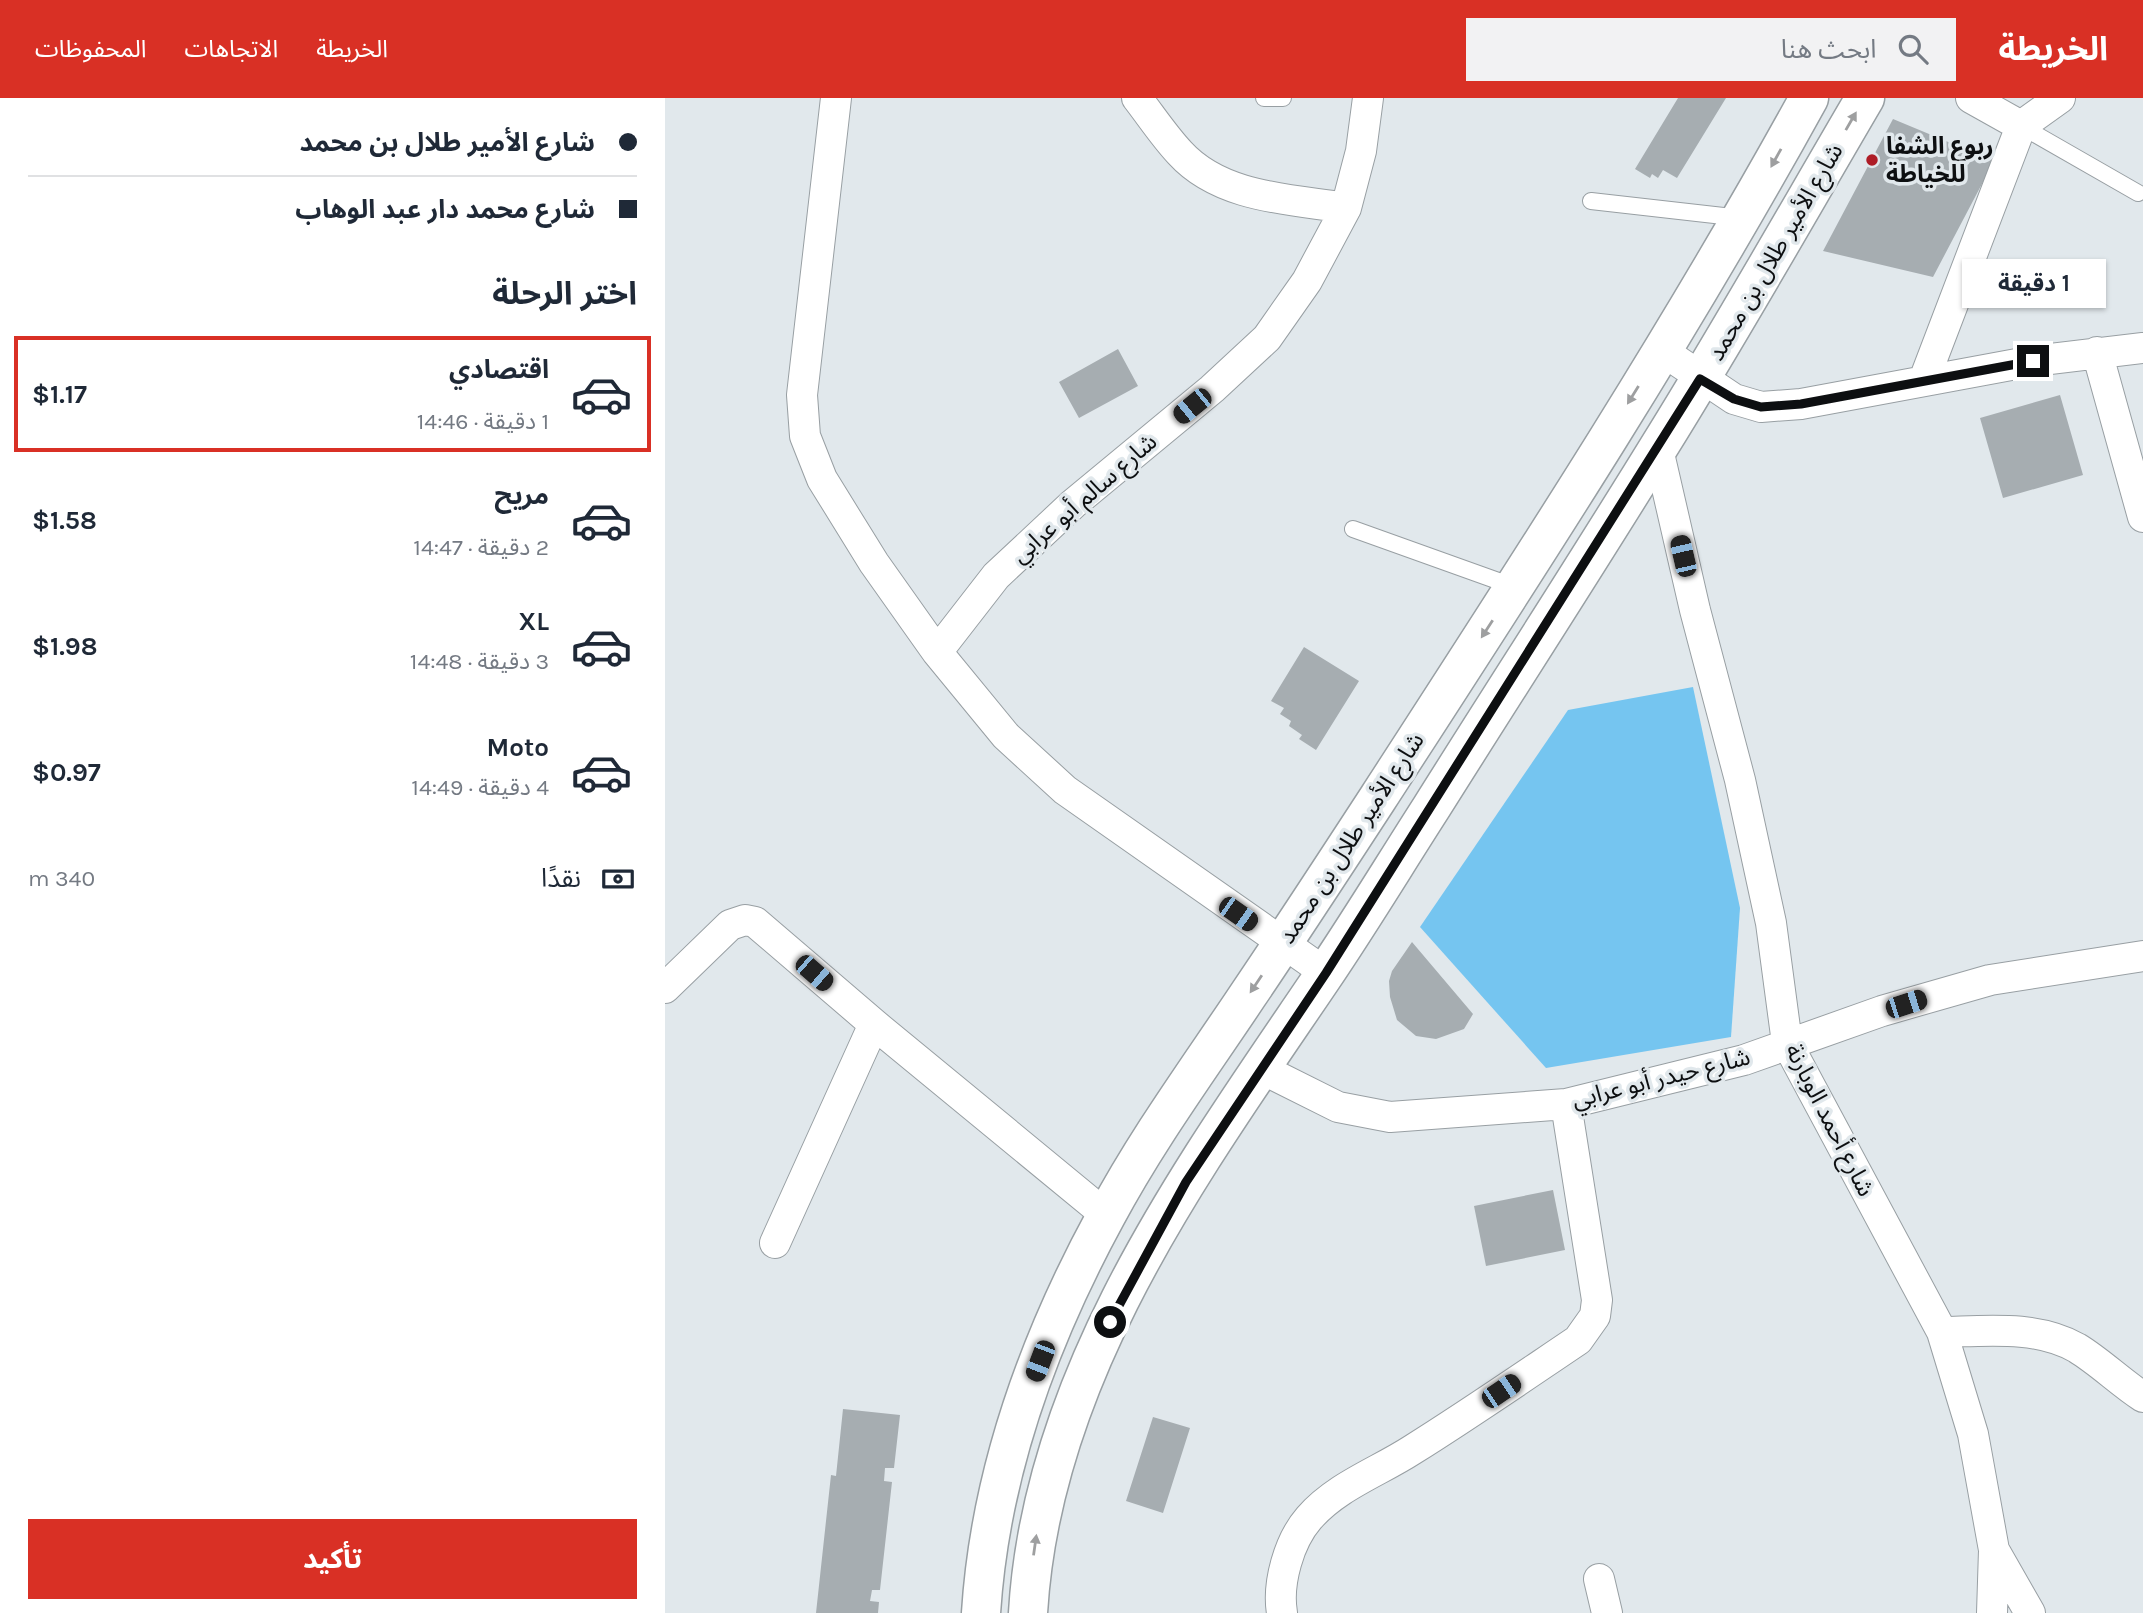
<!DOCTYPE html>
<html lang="ar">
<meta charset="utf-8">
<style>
body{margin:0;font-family:Karla,"Noto Sans Arabic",sans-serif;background:#f2f2f3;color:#1f2937;direction:rtl;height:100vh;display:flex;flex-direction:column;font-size:26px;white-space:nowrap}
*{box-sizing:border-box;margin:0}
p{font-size:23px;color:#747a83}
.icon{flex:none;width:38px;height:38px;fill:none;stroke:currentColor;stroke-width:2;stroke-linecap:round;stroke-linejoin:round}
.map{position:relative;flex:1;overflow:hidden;direction:ltr}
.details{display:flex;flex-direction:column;background:#fff;width:665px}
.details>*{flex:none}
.banner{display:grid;align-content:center;height:154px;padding:0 28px;background:#fff}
.end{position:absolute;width:32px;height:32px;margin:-16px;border:9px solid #0d0f11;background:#fff;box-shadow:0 0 0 4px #fff}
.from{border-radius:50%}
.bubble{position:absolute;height:49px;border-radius:0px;background:#fff;box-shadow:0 2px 5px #0004;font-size:23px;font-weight:700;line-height:49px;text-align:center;direction:rtl}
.car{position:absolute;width:21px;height:42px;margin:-21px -10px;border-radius:9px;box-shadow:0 0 5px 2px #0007;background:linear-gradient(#222 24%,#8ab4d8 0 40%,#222 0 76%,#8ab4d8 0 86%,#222 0)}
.banner b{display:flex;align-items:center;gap:24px;height:66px;font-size:26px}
.banner b+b{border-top:2px solid #e0e1e3}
.banner i{width:18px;height:18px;background:#1f2937}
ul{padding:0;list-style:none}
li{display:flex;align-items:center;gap:21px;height:116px;margin:0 14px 10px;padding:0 14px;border:4px solid transparent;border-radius:0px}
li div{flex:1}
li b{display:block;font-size:26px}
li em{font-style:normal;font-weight:700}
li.active{border-color:#d93025}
li>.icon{width:63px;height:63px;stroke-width:1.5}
h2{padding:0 28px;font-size:32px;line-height:84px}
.pay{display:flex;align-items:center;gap:18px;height:77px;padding:0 28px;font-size:26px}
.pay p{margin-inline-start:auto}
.cta{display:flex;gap:14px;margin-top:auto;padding:14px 28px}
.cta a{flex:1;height:80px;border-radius:0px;background:#d93025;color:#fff;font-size:28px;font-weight:700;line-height:80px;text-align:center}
header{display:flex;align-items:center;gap:42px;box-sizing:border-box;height:98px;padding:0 35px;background:#d93025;color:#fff}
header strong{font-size:33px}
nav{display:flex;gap:38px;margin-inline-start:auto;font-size:24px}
.search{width:490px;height:63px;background:#f2f2f3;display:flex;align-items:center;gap:18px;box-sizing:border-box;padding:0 24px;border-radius:0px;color:#747a83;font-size:26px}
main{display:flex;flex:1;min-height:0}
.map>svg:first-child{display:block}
.green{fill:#75c5f0}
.building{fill:#a6adb1}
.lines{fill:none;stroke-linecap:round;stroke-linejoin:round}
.service-casing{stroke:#989fa3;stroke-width:18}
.minor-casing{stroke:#989fa3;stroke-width:32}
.tertiary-casing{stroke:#989fa3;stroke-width:41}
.service{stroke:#fff;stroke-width:16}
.minor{stroke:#fff;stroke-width:30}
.tertiary{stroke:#fff;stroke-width:38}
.oneway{fill:#9e9fa0}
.route{stroke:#0d0f11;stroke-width:9}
.poi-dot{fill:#ae1c26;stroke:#e1e8ec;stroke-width:2.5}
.labels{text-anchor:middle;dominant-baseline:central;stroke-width:7;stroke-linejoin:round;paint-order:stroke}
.poi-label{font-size:24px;font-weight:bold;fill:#0d0f11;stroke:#e1e8ec;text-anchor:start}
.street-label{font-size:24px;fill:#0d0f11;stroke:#e1e8ec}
</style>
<header>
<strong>الخريطة</strong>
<div class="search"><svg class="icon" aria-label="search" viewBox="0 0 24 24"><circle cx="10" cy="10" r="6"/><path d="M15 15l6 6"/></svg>ابحث هنا</div>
<nav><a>الخريطة</a><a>الاتجاهات</a><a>المحفوظات</a></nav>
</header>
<main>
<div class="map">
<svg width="1478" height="1515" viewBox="0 0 1478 1515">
<rect width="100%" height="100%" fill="#e1e8ec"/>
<!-- green -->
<path class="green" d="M1028 589 1075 810 1066 939 881 970 755 829 903 612Z"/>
<!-- building -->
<path class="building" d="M1013 0H1061L1012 80 998 72 993 80 987 76 985 80 970 71Z
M1228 21 1329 63 1268 179 1158 153Z
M453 251 473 288 414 320 394 284Z
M1395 297 1418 377 1338 400 1315 320Z
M639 549 694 583 651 652 634 641 637 637 624 628 626 623 615 616 619 610 606 603Z
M747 844 808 916 799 931 771 941 751 938 732 922 725 899 724 883 727 873Z
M888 1092 900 1152 821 1168 809 1108Z
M178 1311 235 1317 229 1370H220L219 1383 227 1384 215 1492H207L205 1503 214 1504 213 1515H151L166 1377 171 1378Z
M488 1319 525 1330 498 1415 461 1403Z"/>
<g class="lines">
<defs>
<path id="service" d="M599 0H618
M1356 28 1473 95
M926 103 1076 120
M688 431 850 489"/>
<path id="minor" d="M171 0 137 297 140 338 157 381 209 465 272 554 341 638 400 692 661 875
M472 0C486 18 499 38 515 55 556 100 625 101 681 110
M1306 0 1356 28
M996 252 1069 301 1096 309 1136 306 1368 263 1478 250
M1432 254 1478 419
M1259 282 1356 28 1395 0
M993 351 1030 512 1075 682 1106 825 1122 945 1277 1234 1308 1336 1329 1452 1327 1515
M272 554 331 478 408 406 547 291 602 240 642 183 681 110 696 53 703 0
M0 890 65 827 80 822 90 824 209 926 441 1117
M595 970 673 1009 725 1019 901 1006 1079 962 1217 913 1325 882 1478 858
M110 1145 209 926
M1277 1234C1321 1233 1372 1227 1412 1250 1435 1264 1455 1284 1478 1299
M1329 1452 1365 1515
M934 1481 942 1515
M617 1515C612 1485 624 1443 644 1420 672 1388 713 1374 747 1352 803 1317 858 1279 913 1242L930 1218 932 1202 901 1006"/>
<path id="tertiary" d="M316 1515C325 1375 374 1241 441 1118 482 1041 535 969 583 897 627 832 670 766 713 700 862 470 1012 240 1144 0
M363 1515C377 1275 527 1072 657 880 695 824 730 766 766 710 842 589 920 469 995 347 1066 233 1132 116 1200 0"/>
</defs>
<!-- service casing -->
<use href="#service" class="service-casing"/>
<!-- minor casing -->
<use href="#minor" class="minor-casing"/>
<!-- tertiary casing -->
<use href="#tertiary" class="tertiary-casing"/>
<!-- service -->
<use href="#service" class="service"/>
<!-- minor -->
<use href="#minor" class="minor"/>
<!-- tertiary -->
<use href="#tertiary" class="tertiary"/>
</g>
<!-- one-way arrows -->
<defs><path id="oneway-solid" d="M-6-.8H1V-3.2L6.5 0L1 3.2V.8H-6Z" transform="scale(1.75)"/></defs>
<g class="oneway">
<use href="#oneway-solid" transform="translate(1186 23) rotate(-60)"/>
<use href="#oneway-solid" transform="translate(1111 60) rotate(119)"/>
<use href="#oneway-solid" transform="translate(968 297) rotate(122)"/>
<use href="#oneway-solid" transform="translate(822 531) rotate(123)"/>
<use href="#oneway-solid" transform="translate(591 886) rotate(124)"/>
<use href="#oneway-solid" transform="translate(370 1447) rotate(-82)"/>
</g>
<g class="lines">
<!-- route -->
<path class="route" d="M445 1224 521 1084 661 875 1035 281 1069 301 1096 309 1136 306 1368 263"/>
</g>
<!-- markers -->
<circle class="poi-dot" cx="1207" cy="62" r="7"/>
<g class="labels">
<!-- poi labels -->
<g class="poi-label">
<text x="1221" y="48">ربوع الشفا<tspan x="1221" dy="28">للخياطة</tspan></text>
</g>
<!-- street labels -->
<g class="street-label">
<text transform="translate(1110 154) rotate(-60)">شارع الأمير طلال بن محمد</text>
<text transform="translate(419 400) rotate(-41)">شارع سالم أبو عرابي</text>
<text transform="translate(686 740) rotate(-57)">شارع الأمير طلال بن محمد</text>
<text transform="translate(996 980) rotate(-14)">شارع حيدر أبو عرابي</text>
<text transform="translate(1165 1022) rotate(63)">شارع أحمد الوبارنة</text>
</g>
</g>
</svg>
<i class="end from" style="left:445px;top:1224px"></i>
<i class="end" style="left:1368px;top:263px"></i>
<div class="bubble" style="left:1297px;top:161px;width:144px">1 دقيقة</div>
<i class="car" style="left:527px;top:308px;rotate:231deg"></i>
<i class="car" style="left:1018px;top:458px;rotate:347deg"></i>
<i class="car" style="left:573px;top:816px;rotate:125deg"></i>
<i class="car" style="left:149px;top:875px;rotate:131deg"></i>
<i class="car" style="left:1241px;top:906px;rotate:72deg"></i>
<i class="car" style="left:375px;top:1263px;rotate:201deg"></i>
<i class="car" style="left:836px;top:1293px;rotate:56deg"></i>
</div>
<section class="details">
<div class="banner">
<b><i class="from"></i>شارع الأمير طلال بن محمد</b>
<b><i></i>شارع محمد دار عبد الوهاب</b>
</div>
<h2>اختر الرحلة</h2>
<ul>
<li class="active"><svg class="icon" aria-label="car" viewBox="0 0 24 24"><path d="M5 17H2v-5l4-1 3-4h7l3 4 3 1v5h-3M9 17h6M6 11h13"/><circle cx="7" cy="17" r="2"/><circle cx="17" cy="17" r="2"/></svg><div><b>اقتصادي</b><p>1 دقيقة · 14:46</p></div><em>$1.17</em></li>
<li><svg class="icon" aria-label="car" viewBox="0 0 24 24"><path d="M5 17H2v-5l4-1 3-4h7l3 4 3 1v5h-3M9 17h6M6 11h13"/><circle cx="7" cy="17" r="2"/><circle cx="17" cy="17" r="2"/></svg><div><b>مريح</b><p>2 دقيقة · 14:47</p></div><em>$1.58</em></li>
<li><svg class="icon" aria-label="car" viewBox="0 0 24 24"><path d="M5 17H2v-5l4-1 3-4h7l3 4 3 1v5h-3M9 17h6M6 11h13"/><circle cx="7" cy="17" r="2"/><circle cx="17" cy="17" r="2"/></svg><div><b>XL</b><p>3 دقيقة · 14:48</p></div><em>$1.98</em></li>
<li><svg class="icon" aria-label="car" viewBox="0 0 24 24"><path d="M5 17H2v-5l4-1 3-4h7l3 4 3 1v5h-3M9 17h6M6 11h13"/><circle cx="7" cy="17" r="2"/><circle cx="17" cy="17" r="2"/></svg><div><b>Moto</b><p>4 دقيقة · 14:49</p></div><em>$0.97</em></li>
</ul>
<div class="pay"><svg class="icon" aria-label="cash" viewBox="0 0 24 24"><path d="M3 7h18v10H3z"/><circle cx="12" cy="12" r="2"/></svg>نقدًا<p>340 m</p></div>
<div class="cta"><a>تأكيد</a></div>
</section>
</main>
